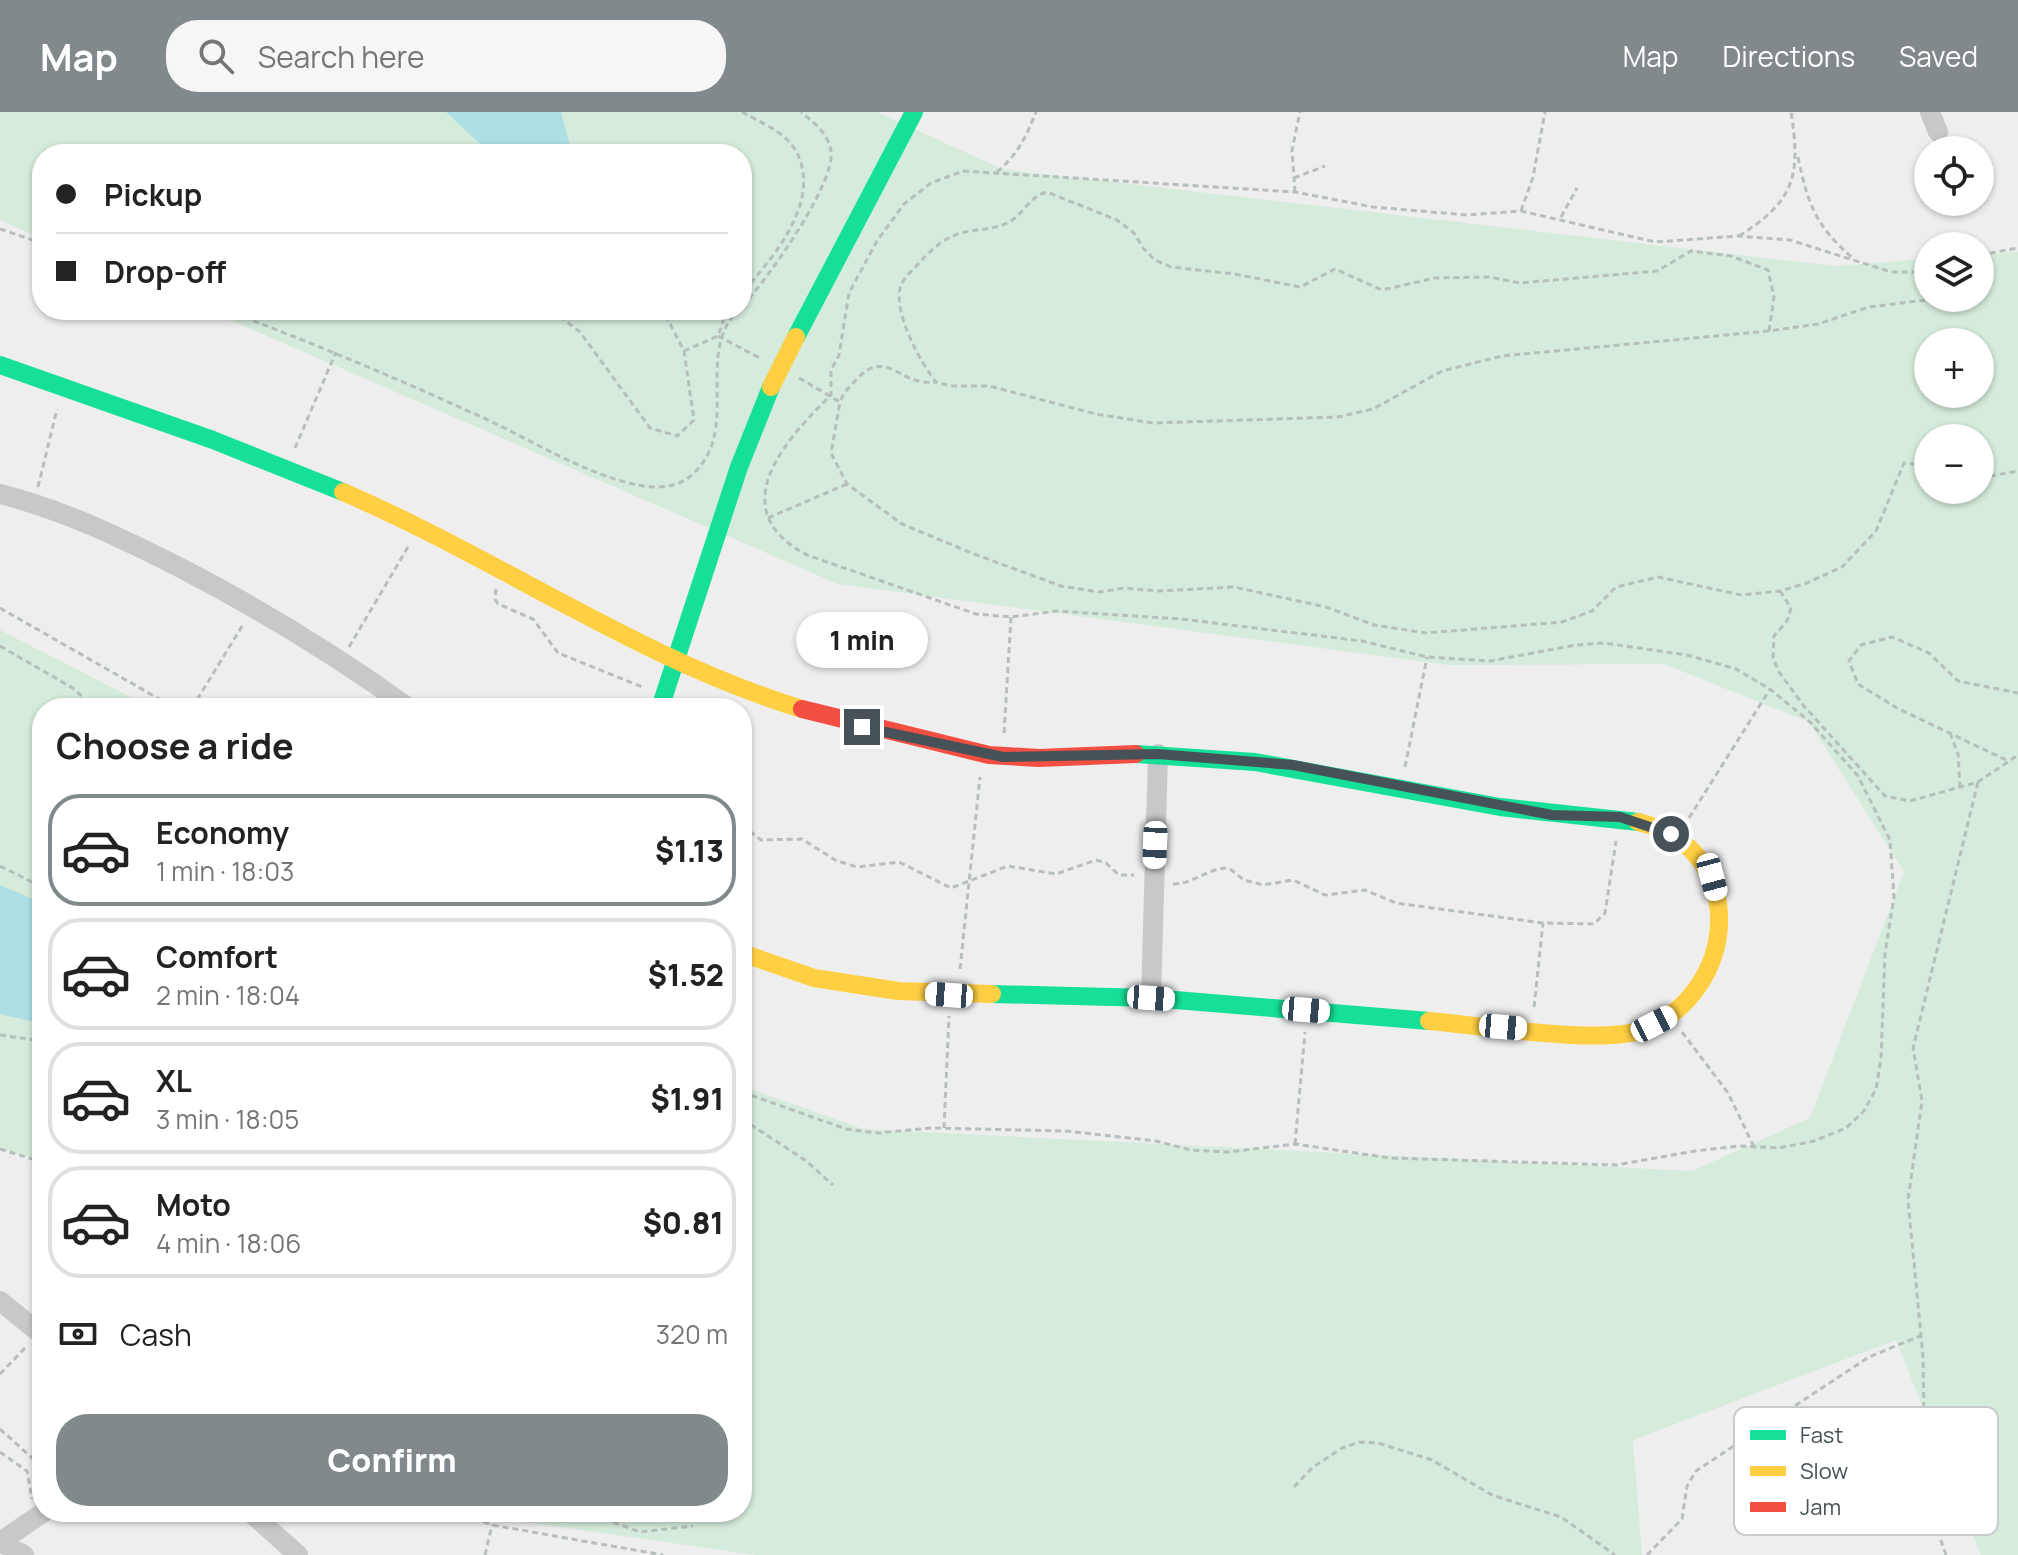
<!DOCTYPE html>
<meta charset="utf-8">
<style>
body{margin:0;font-family:Manrope,sans-serif;background:#f6f6f6;color:#222;height:100vh;display:flex;flex-direction:column;font-size:30px;white-space:nowrap}
*{box-sizing:border-box;margin:0}
p{font-size:26px;color:#767676}
.icon{flex:none;width:44px;height:44px;fill:none;stroke:currentColor;stroke-width:2;stroke-linecap:round;stroke-linejoin:round}
.map{position:relative;flex:1;overflow:hidden}
.details{position:absolute;left:32px;top:586px;width:720px;height:824px;display:flex;flex-direction:column;background:#fff;border-radius:32px;box-shadow:0 2px 6px #0004}
.details>*{flex:none}
.hud{position:absolute;left:32px;top:32px;width:720px;height:176px;border-radius:32px;box-shadow:0 2px 6px #0004;display:grid;align-content:center;height:176px;padding:0 24px;background:#fff}
.buttons{position:absolute;left:1914px;top:24px;display:grid;gap:16px}
.buttons a{display:grid;place-items:center;width:80px;height:80px;border-radius:50%;background:#fff;box-shadow:0 2px 6px #0004;font-size:40px}
.end{position:absolute;width:36px;height:36px;margin:-18px;border:10px solid #475258;background:#fff;box-shadow:0 0 0 4px #fff}
.from{border-radius:50%}
.bubble{position:absolute;height:56px;border-radius:28px;background:#fff;box-shadow:0 2px 6px #0004;font-size:26px;font-weight:800;line-height:56px;text-align:center}
.car{position:absolute;width:24px;height:48px;margin:-24px -12px;border-radius:10px;box-shadow:0 0 6px 2px #0007;background:linear-gradient(#fff 24%,#345 0 40%,#fff 0 76%,#345 0 86%,#fff 0)}
.hud b{display:flex;align-items:center;gap:28px;height:76px;font-size:30px}
.hud b+b{border-top:2px solid #e0e0e0}
.hud i{width:20px;height:20px;background:#222}
ul{padding:0;list-style:none}
li{display:flex;align-items:center;gap:24px;height:112px;margin:0 16px 12px;padding:0 8px;border:4px solid #e0e0e0;border-radius:32px}
li div{flex:1}
li b{display:block;font-size:30px}
li em{font-style:normal;font-weight:800}
li.on{border-color:#81898c}
li>.icon{width:72px;height:72px;stroke-width:1.5}
h2{padding:0 24px;font-size:36px;line-height:96px}
.pay{display:flex;align-items:center;gap:20px;height:88px;padding:0 24px;font-size:30px}
.pay p{margin-inline-start:auto}
.button{display:flex;gap:16px;margin-top:auto;padding:16px 24px}
.button a{flex:1;height:92px;border-radius:32px;background:#81898c;color:#fff;font-size:32px;font-weight:800;line-height:92px;text-align:center}
header{display:flex;align-items:center;gap:48px;box-sizing:border-box;height:112px;padding:0 40px;background:#81898c;color:#fff}
header strong{font-size:38px}
nav{display:flex;gap:44px;margin-inline-start:auto;font-size:28px}
.search{width:560px;height:72px;background:#f6f6f6;display:flex;align-items:center;gap:20px;box-sizing:border-box;padding:0 28px;border-radius:32px;color:#767676;font-size:30px}
.map>svg:first-child{display:block}
.green{fill:#d5ebdb;fill-rule:evenodd}
.water{fill:#aedfe4}
.lines{fill:none;stroke-linecap:round;stroke-linejoin:round}
.path{stroke:#b6bfbc;stroke-width:3;stroke-dasharray:6 4;stroke-linecap:butt}
.street{stroke:#c6c8c9;stroke-width:20}
.fast{stroke:#16e098;stroke-width:18}
.slow{stroke:#ffcf43;stroke-width:18}
.jam{stroke:#f24e42;stroke-width:18}
.slow-bridge{stroke:#ffcf43;stroke-width:18}
.route{stroke:#475258;stroke-width:10}
.key{fill:#fff;stroke:#c8cbcd;stroke-width:2}
.key-label{font-size:22px;fill:#475258}
</style>
<header>
<strong>Map</strong>
<div class="search"><svg class="icon" aria-label="search" viewBox="0 0 24 24"><circle cx="10" cy="10" r="6"/><path d="M15 15l6 6"/></svg>Search here</div>
<nav><a>Map</a><a>Directions</a><a>Saved</a></nav>
</header>
<div class="map">
<svg width="2018" height="1443" viewBox="0 0 2018 1443">
<rect width="100%" height="100%" fill="#eee"/>
<!-- green -->
<path class="green" d="M0 0H877L1002 57 1834 154 1928 147V186H1980V143L2018 140V1443H1981L1896 1228 1633 1328 1642 1443H756L463 1401 742 1400V974L863 1017 1692 1059 1810 1006 1904 760 1809 610 1664 552 1448 553 838 472 207 198H742V42H42V127L0 108ZM1928 230H1980V282H1928ZM1928 326H1980V378H1928Z
M0 518 152 596H42V1048L0 1037Z"/>
<!-- water -->
<path class="water" d="M446 0H561L572 42H491Z
M0 773 42 791V912L0 902Z"/>
<g class="lines">
<!-- path -->
<path class="path" d="M742 0C760 10 785 20 796 39 823 89 772 147 742 181
M1798 45C1808 93 1816 115 1854 147
M997 60C1018 42 1026 25 1036 0
M1294 66 1325 54
M1295 80 1292 38 1300 0
M1521 99 1533 65 1545 0
M1561 105 1577 76
M0 117 42 131
M1739 124C1795 89 1801 63 1791 0
M1980 143 2018 136
M1980 182 1987 181
M742 194C766 170 836 71 831 39 829 22 813 10 801 0
M225 198C310 230 394 265 477 303 529 326 581 361 637 373 657 377 679 376 694 361 741 316 694 243 738 198
M552 198 580 220 650 316 677 324 694 308 684 239 668 208 669 198
M1769 219 1774 185 1768 158 1731 144 1691 139 1657 159 1520 171 1489 165 1435 166 1382 178 1335 157 1300 175 1235 162 1171 155 1155 148 1143 136 1134 121 1117 108 1047 80C1028 85 1025 101 1009 110 993 119 973 116 955 123 942 128 930 139 921 149 915 156 904 165 901 173 892 199 920 250 936 270L951 274H989L1096 302 1153 311 1338 305 1373 297 1442 259 1502 244 1769 219 1818 212 1869 195 1943 186
M718 224 760 246
M684 239 718 224 727 198
M799 266 840 290 831 341 847 372 902 412 974 442 1061 474 1099 480 1124 476 1158 479 1234 475 1326 495 1374 513 1426 521 1562 510 1592 499 1616 475 1658 465 1741 483 1780 479 1807 471 1842 455 1876 419 1904 351 1922 353 1928 361
M841 288C844 279 850 275 856 268 887 234 899 275 936 270
M295 336 336 240
M1980 366 2018 359
M38 375 57 297
M768 406 847 372
M496 477 495 487 498 492 533 507 558 541 642 575
M1780 479 1791 496 1787 509 1774 524 1773 546 1779 560 1803 593 1885 684 1910 689 1978 670 2018 643
M0 496 175 596
M0 534 76 578 91 596
M349 535 408 435
M192 596 244 511
M1004 621 1011 505
M1950 621 1958 642 1960 674
M2006 648 1897 596 1858 572 1849 549 1861 533 1892 525 1929 541 1958 569 2018 581
M1405 655 1427 545
M1689 706 1770 577
M742 713 761 728 802 727 835 748 857 755 899 750 951 776 1008 754 1056 762 1096 748 1106 751 1119 763H1134
M0 754 42 775
M1173 772C1194 772 1207 756 1229 756L1244 768 1263 773 1293 768 1325 783 1365 778 1396 791 1543 811 1594 812 1605 801 1616 729
M960 857 980 665
M1534 895 1543 811
M1682 920 1728 981 1754 1035
M0 923 42 929
M742 980 846 1017 878 1021 931 1016 1066 1019 1156 1029 1191 1038 1228 1040 1295 1032 1390 1046 1616 1053 1695 1039 1739 1034 1779 1036 1814 1029 1846 1016 1864 999 1876 977 1881 947 1885 841 1894 785 1890 728 1858 664 1810 610 1770 577 1736 557 1687 543 1604 531 1576 533 1490 549 1427 545 1362 529 1181 507 1057 499 1011 505 976 502 807 443C722 398 784 329 831 283V258L839 243 849 181 877 129 904 92 931 71 963 59 1295 80 1373 95 1467 103 1521 99 1655 130 1738 124 1790 128 1891 160H1928
M742 1007 805 1048 833 1073
M944 1016 949 904
M1295 1032 1305 920
M0 1037 42 1050
M0 1262 26 1235
M0 1317 42 1355
M0 1340 27 1359 32 1387
M1294 1375 1313 1355 1342 1336 1360 1330 1378 1331 1432 1348 1492 1383 1561 1405 1615 1443
M455 1400 492 1413 663 1443
M585 1400 640 1420 693 1414
M485 1443 492 1413
M1647 1443 1682 1407 1687 1374 1696 1359 1869 1245 1920 1224
M1946 1443 1931 1400 1925 1366 1923 1245 1908 1088 1922 989 1913 936 1978 670"/>
<!-- street -->
<path class="street" d="M1930 0 1938 20
M0 382C63 398 117 424 175 453 257 495 334 542 409 596
M1151 886 1158 642
M0 1189 42 1223
M250 1400 298 1443
M0 1430 44 1400
M0 1430 24 1443"/>
<!-- fast -->
<path class="fast" d="M796 225 914 0
M0 253 213 328 343 380
M660 596 739 355 771 275
M1136 642 1255 650 1500 695 1638 710
M992 882 1151 886 1429 909"/>
<!-- slow -->
<path class="slow" d="M343 380C499 447 639 547 802 597
M742 841 814 866 898 879 992 882
M1429 909C1478 913 1600 933 1642 918 1739 882 1752 736 1638 710"/>
<!-- jam -->
<path class="jam" d="M802 597 989 643 1039 646 1136 642"/>
<!-- slow-bridge -->
<path class="slow-bridge" d="M771 275 796 225"/>
</g>
<g class="lines">
<!-- route -->
<path class="route" d="M862 615 1003 645 1158 642 1293 653 1552 703 1620 705 1671 722"/>
</g>
<!-- legend -->
<rect x="1734" y="1295" width="264" height="128" rx="12" class="key"/>
<rect x="1750" y="1318" width="36" height="10" fill="#16e098"/>
<rect x="1750" y="1354" width="36" height="10" fill="#ffcf43"/>
<rect x="1750" y="1390" width="36" height="10" fill="#f24e42"/>
<g class="key-label">
<text x="1800" y="1331">Fast</text>
<text x="1800" y="1367">Slow</text>
<text x="1800" y="1403">Jam</text>
</g>
</svg>
<div class="buttons">
<a><svg class="icon" aria-label="locate" viewBox="0 0 24 24"><circle cx="12" cy="12" r="6"/><path d="M12 2v4M12 18v4M2 12h4M18 12h4"/></svg></a>
<a><svg class="icon" aria-label="layers" viewBox="0 0 24 24"><path d="M12 4l9 5-9 5-9-5zM3 14l9 5 9-5"/></svg></a>
<a>+</a>
<a>−</a>
</div>
<i class="end from" style="left:1671px;top:722px"></i>
<i class="end" style="left:862px;top:615px"></i>
<div class="bubble" style="left:796px;top:500px;width:132px">1 min</div>
<i class="car" style="left:1155px;top:733px;rotate:182deg"></i>
<i class="car" style="left:1712px;top:765px;rotate:165deg"></i>
<i class="car" style="left:949px;top:883px;rotate:274deg"></i>
<i class="car" style="left:1151px;top:886px;rotate:94deg"></i>
<i class="car" style="left:1306px;top:898px;rotate:95deg"></i>
<i class="car" style="left:1654px;top:912px;rotate:63deg"></i>
<i class="car" style="left:1503px;top:915px;rotate:95deg"></i>
<div class="hud">
<b><i class="from"></i>Pickup</b>
<b><i></i>Drop-off</b>
</div>
<section class="details">
<h2>Choose a ride</h2>
<ul>
<li class="on"><svg class="icon" aria-label="car" viewBox="0 0 24 24"><path d="M5 17H2v-5l4-1 3-4h7l3 4 3 1v5h-3M9 17h6M6 11h13"/><circle cx="7" cy="17" r="2"/><circle cx="17" cy="17" r="2"/></svg><div><b>Economy</b><p>1 min · 18:03</p></div><em>$1.13</em></li>
<li><svg class="icon" aria-label="car" viewBox="0 0 24 24"><path d="M5 17H2v-5l4-1 3-4h7l3 4 3 1v5h-3M9 17h6M6 11h13"/><circle cx="7" cy="17" r="2"/><circle cx="17" cy="17" r="2"/></svg><div><b>Comfort</b><p>2 min · 18:04</p></div><em>$1.52</em></li>
<li><svg class="icon" aria-label="car" viewBox="0 0 24 24"><path d="M5 17H2v-5l4-1 3-4h7l3 4 3 1v5h-3M9 17h6M6 11h13"/><circle cx="7" cy="17" r="2"/><circle cx="17" cy="17" r="2"/></svg><div><b>XL</b><p>3 min · 18:05</p></div><em>$1.91</em></li>
<li><svg class="icon" aria-label="car" viewBox="0 0 24 24"><path d="M5 17H2v-5l4-1 3-4h7l3 4 3 1v5h-3M9 17h6M6 11h13"/><circle cx="7" cy="17" r="2"/><circle cx="17" cy="17" r="2"/></svg><div><b>Moto</b><p>4 min · 18:06</p></div><em>$0.81</em></li>
</ul>
<div class="pay"><svg class="icon" aria-label="cash" viewBox="0 0 24 24"><path d="M3 7h18v10H3z"/><circle cx="12" cy="12" r="2"/></svg>Cash<p>320 m</p></div>
<div class="button"><a>Confirm</a></div>
</section>
</div>
